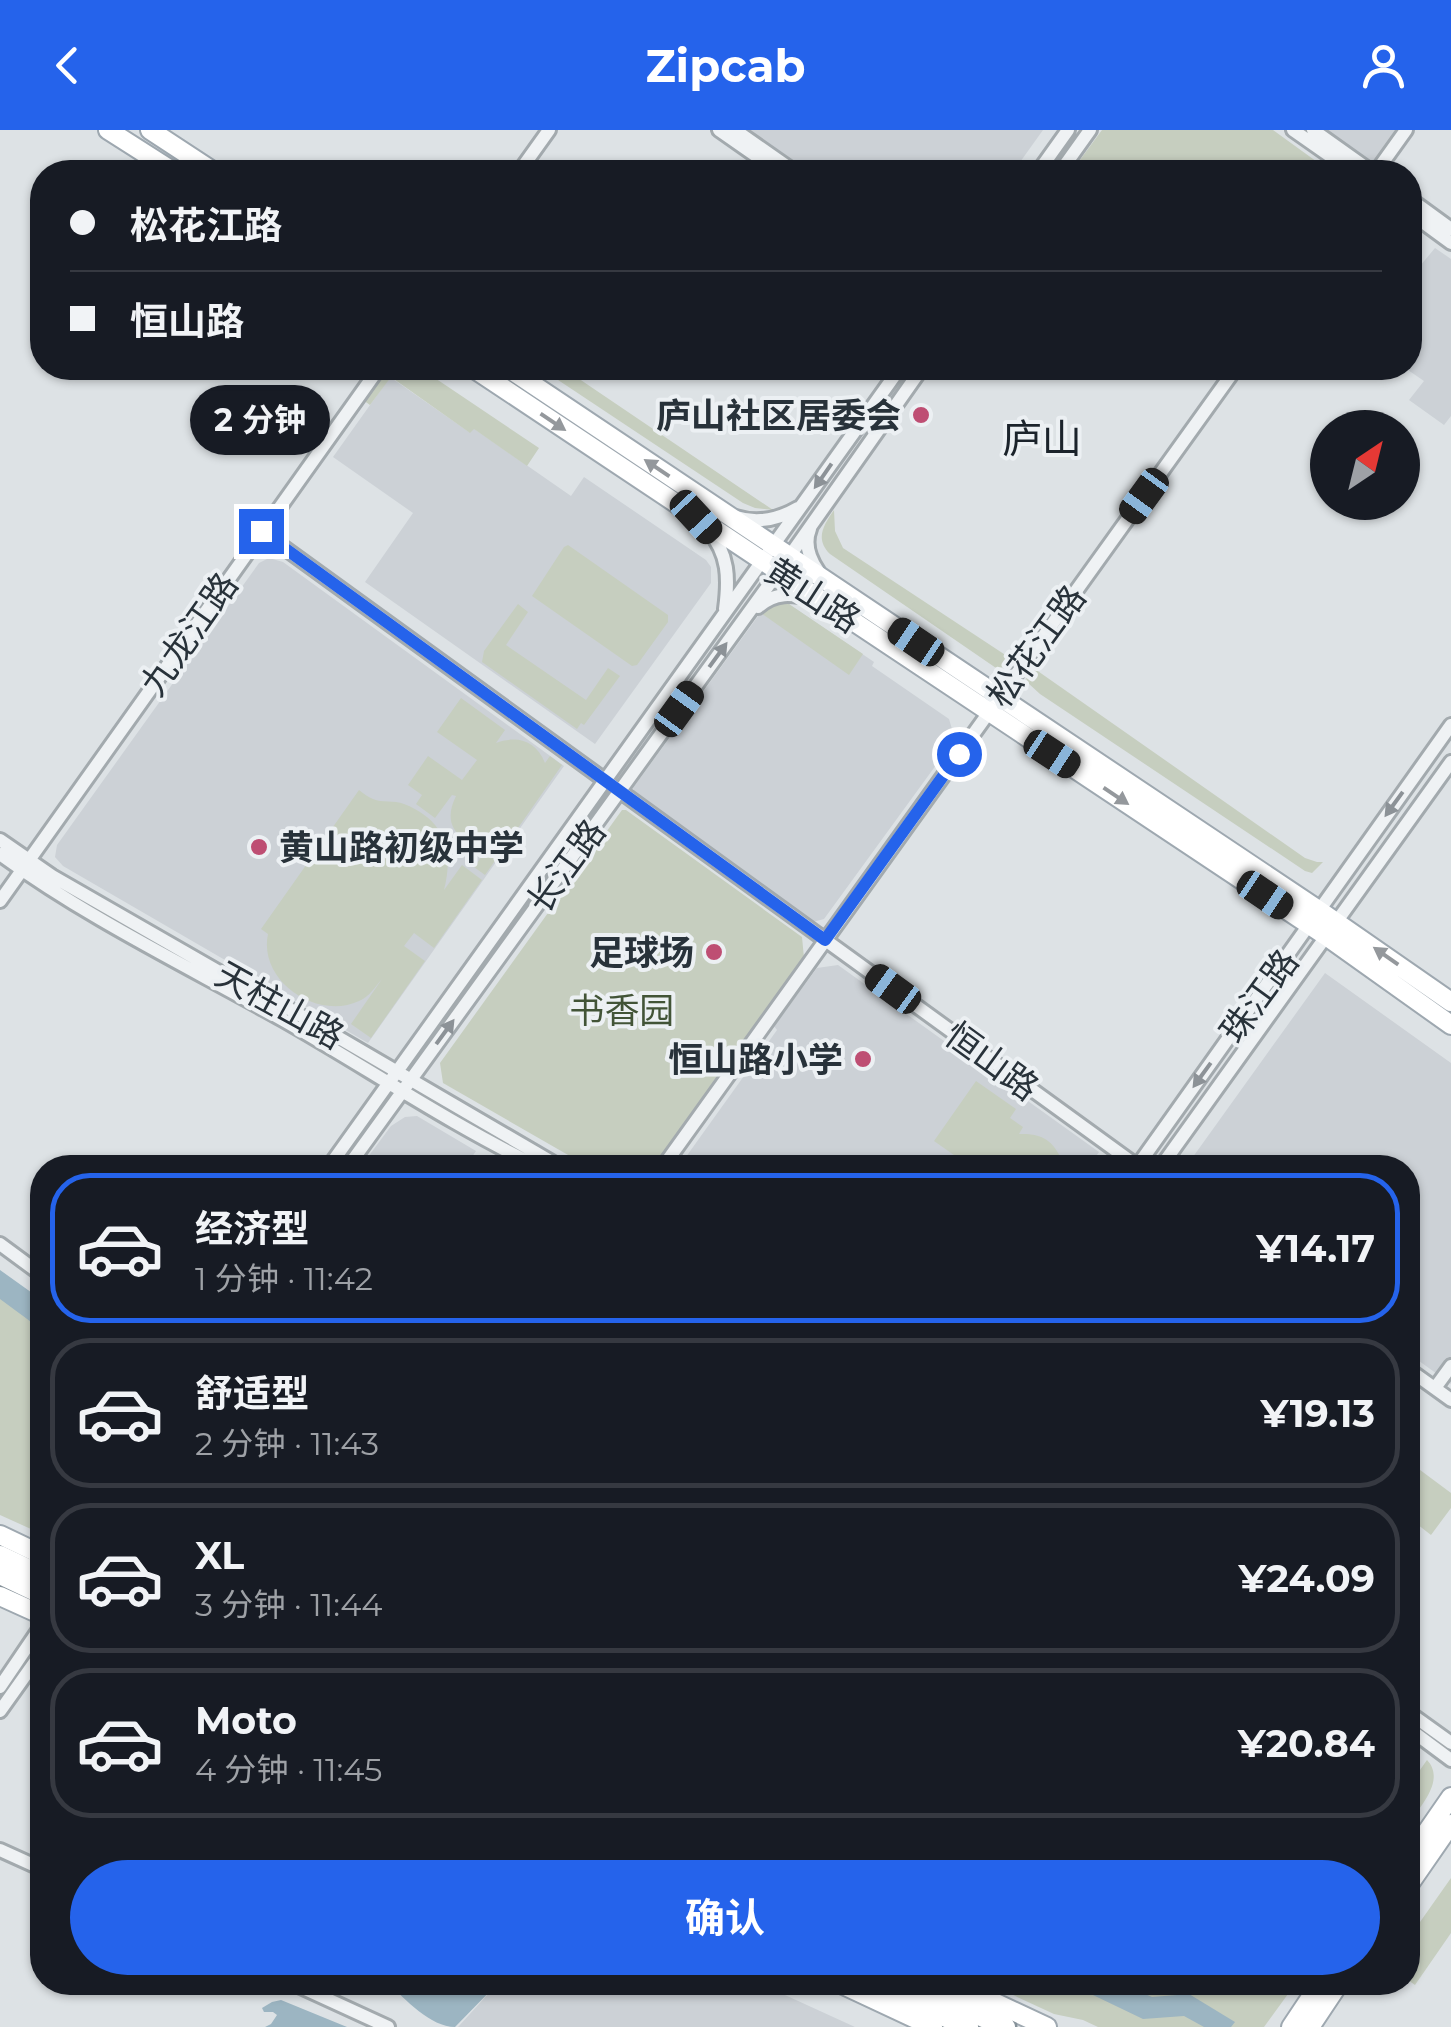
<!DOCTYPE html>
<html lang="zh">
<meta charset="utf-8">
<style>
body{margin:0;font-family:Montserrat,"Noto Sans SC",sans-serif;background:#242831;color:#f1f3f6;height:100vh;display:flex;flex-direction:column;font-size:38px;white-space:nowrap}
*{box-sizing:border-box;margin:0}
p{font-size:32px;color:#9ea1a6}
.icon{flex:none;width:55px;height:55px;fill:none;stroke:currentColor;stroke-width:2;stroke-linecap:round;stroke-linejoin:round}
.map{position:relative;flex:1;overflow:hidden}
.side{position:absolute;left:30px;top:1025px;width:1390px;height:840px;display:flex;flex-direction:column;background:#171b24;border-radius:40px;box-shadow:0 2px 8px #0004}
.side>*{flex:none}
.hud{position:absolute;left:30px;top:30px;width:1392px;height:220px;border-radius:40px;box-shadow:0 2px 8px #0004;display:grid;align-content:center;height:220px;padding:0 40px;background:#171b24}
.needle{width:65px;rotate:35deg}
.controls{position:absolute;left:1310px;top:280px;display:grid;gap:20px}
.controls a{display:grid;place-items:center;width:110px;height:110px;border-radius:50%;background:#171b24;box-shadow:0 2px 8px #0004;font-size:50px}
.end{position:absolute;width:45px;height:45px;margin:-22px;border:12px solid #2563eb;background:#fff;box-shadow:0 0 0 5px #fff}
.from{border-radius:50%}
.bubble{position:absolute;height:70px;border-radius:35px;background:#171b24;box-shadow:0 2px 8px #0004;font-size:32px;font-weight:700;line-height:70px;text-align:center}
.car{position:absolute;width:30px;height:60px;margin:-30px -15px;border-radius:12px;box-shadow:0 0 8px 2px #0007;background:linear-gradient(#222 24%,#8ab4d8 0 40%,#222 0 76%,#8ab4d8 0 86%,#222 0)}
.hud b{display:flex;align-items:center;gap:35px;height:95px;font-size:38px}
.hud b+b{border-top:2px solid #363941}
.hud i{width:25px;height:25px;background:#f1f3f6}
ul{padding:18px 0 0;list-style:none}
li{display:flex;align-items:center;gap:30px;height:150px;margin:0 20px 15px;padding:0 20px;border:5px solid #363941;border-radius:40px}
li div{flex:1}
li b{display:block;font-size:38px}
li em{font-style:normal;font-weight:700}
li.on{border-color:#2563eb}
li>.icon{width:90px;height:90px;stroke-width:1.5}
.cta{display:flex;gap:20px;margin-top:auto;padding:20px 40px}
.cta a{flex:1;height:115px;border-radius:60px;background:#2563eb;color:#fff;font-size:40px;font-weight:700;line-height:115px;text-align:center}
header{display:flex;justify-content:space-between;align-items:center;height:130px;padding:0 40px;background:#2563eb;color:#fff;font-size:45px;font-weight:700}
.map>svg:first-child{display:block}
.built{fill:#ccd1d6}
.green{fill:#c6cebf}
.water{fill:#9cb5c2}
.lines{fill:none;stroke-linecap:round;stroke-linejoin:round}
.minor-casing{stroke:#a3aaae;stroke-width:18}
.major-casing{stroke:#9ea8b0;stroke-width:22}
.highway-casing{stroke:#86929a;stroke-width:25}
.minor{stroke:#eff2f4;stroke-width:12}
.major{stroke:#fff;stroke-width:18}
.highway{stroke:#fff;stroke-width:20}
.oneway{fill:#94989c}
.oneway2{fill:#8c9297}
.route{stroke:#2563eb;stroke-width:12}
.poi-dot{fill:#be4e73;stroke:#ecf0f3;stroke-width:4}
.labels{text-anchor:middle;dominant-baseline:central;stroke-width:8;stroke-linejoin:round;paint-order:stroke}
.poi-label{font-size:35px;font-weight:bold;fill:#28323a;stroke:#ecf0f3;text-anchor:end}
.street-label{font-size:35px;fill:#28323a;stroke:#ecf0f3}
.park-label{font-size:35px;fill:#425437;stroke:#ecf0f3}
.quarter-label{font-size:40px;fill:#1b232b;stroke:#ecf0f3}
</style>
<header><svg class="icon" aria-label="back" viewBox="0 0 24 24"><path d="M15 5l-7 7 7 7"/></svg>Zipcab<svg class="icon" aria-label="person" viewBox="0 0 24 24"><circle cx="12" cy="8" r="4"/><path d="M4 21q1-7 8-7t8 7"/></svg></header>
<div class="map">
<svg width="1451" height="1897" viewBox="0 0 1451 1897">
<rect width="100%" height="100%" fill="#dde2e5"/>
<!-- built -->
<path class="built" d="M743 0H1043L1013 42H803Z
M1324 0H1400L1373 35Z
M1435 118 1451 129V286L1444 295 1409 270 1424 251 1405 238H1410V148Z
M390 247 469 302 473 298 571 366 584 347 706 430 711 437V453L595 614 365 452 413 383 333 327Z
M269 428 283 432 564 636 368 913 63 736 55 727 57 715 259 433Z
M780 468 874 532 872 536 949 589 955 609 824 789 809 793 636 667 633 658 767 474Z
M838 835 1099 1022 1088 1038H678L777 900 774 896 817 838Z
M1325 843 1451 933V1254L1408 1223V1038H1185Z
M417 986 476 1021 465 1037H375L365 1031 391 996 405 987Z
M499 1852 759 1853 855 1897H458Z"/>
<!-- green -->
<path class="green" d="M1102 0H1273L1331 42H1071Z
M386 238H420L539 318 527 336 474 299 470 303 391 247 370 275 363 270Z
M540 238H563L773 380 755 378 743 373Z
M834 380 835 401 843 418 1013 530 1004 537 996 538 830 424C815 409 823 396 834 380Z
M568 415 668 485V492L637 535 632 536 532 466 564 417Z
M780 468 863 524 849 545 761 483 767 474Z
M518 474 528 482 506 515 586 570 608 538 620 546 584 595 581 593 577 599 482 532 484 521Z
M1032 537 1305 728 1317 732H1323L1312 743 1305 741 1040 564 1028 553 1026 548Z
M461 568 505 600 496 613C518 605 536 611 545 633L550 626 562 635 485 745 474 737 490 715C459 714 441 696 456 666L452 665 435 688 416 674 422 665 408 655 428 626 462 650 477 630 437 602Z
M359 660C363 663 368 667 373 669 382 673 394 670 404 674 445 690 454 721 444 760L462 735 482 750 434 818 414 803 404 816 425 831 371 908 351 894 382 849C375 857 369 867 359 871 317 891 258 851 268 804L261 799Z
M622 680H626L802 807 804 828 654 1037H589L443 953 440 933Z
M976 951 1016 979 1010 988 1023 997 1019 1004C1046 1003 1055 1013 1065 1037H971L934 1011Z
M0 1167 42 1199V1404L0 1385Z
M1408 1331 1451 1363V1378L1431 1405 1408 1387Z
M1427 1630C1446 1650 1420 1677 1408 1694V1657Z
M1451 1748V1803L1415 1855 1408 1850V1809Z
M987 1853H1296L1264 1897H1098L1083 1890 1054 1884Z"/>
<!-- water -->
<path class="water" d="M0 1140 42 1170V1200L0 1169Z
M389 1853H498L455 1897C431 1897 404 1869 389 1853Z
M1068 1853H1120L1152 1867 1189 1864 1235 1892 1231 1897H1204L1184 1886 1143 1889Z
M281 1870 347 1897H265L271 1894 277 1885 273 1882H264L262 1878 272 1872Z"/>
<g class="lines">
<defs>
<path id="minor" d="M719 0 779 42
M735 0 795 42
M1293 0 1353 42
M1313 0 1372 42
M519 42 549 0
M1038 42 1068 0
M1060 42 1090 0
M1376 42 1406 0
M1410 69 1451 99
M1410 83 1451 113
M736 387C758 394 779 389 798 378
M810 399C804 414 809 428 818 441
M708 400C729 424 729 449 725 479
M261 401 1140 1038
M758 477C775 462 792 463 814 470
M0 710 52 746 247 858 281 874 562 1038
M0 724C87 788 189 837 283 890 369 939 451 995 541 1038
M0 771 379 238
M328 1038 900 238
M347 1038 789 427 922 238
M662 1038 1236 238
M1136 1038 1451 595
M1160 1038 1451 632
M0 1114 42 1145
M1408 1239 1451 1270
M1435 1258 1451 1236
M0 1557 42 1495
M0 1581 42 1522
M1408 1582 1451 1613
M1408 1598 1451 1630
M0 1720 42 1739
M290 1852 388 1897"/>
<path id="major" d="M108 0 174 42
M150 0 214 42
M473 238 1326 806 1451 895
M508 238 1320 781 1451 872
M0 1405 42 1425
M0 1466 42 1485
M1408 1729 1451 1667
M1408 1756 1451 1694
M837 1852 933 1897
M951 1852 1047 1897
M1291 1897 1321 1852
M1310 1897 1340 1852"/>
<path id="highway" d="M0 1426 42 1446
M0 1444 42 1464
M872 1852 968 1897
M910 1852 1005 1897"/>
</defs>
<!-- minor casing -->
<use href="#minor" class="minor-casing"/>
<!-- major casing -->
<use href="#major" class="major-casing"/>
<!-- highway casing -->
<use href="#highway" class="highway-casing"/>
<!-- minor -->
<use href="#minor" class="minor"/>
<!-- major -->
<use href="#major" class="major"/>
<!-- highway -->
<use href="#highway" class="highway"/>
</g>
<!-- one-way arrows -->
<defs><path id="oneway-solid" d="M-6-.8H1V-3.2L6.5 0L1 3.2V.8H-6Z" transform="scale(2.5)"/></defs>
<g class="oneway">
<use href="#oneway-solid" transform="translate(553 292) rotate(34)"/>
<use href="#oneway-solid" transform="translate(657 338) rotate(-146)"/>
<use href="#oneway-solid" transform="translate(1116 666) rotate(34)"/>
<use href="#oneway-solid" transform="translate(1386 826) rotate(-145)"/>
</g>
<g class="oneway2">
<use href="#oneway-solid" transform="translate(823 346) rotate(125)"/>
<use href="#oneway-solid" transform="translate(718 525) rotate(-54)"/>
<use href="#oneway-solid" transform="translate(1394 674) rotate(126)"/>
<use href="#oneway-solid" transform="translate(445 902) rotate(-54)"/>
<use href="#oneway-solid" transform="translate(1202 945) rotate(126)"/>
</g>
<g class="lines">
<!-- route -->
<path class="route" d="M261 401 825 810 959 624"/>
</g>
<!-- markers -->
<g class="poi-dot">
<circle cx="921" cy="285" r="10"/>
<circle cx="259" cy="717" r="10"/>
<circle cx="714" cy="822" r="10"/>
<circle cx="863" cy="929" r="10"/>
</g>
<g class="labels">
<!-- poi labels -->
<g class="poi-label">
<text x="901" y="285">庐山社区居委会</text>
<text x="279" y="717" text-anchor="start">黄山路初级中学</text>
<text x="694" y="822">足球场</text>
<text x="843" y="929">恒山路小学</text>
</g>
<!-- street labels -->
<g class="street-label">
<text transform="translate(813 465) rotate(33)">黄山路</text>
<text transform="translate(189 504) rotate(-55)">九龙江路</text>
<text transform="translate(1036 516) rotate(-54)">松花江路</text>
<text transform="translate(566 736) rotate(-54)">长江路</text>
<text transform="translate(1259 866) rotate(-54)">珠江路</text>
<text transform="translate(280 875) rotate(29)">天柱山路</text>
<text transform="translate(992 931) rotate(36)">恒山路</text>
</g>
<!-- park labels -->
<g class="park-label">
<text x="622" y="880">书香园</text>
</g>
<!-- quarter labels -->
<g class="quarter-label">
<text x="1042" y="308">庐山</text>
</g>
</g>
</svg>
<div class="controls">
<a><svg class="needle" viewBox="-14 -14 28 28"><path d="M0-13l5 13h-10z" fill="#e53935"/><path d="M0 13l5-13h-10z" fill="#9ea1a6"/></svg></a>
</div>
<i class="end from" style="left:959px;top:624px"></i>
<i class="end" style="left:261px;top:401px"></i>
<div class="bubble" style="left:190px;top:255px;width:140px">2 分钟</div>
<i class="car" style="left:1144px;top:366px;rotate:216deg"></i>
<i class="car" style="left:696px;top:387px;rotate:137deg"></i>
<i class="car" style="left:916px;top:512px;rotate:304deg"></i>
<i class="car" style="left:679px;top:579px;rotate:36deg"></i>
<i class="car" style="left:1052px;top:624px;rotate:123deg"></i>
<i class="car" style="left:1265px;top:765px;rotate:124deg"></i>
<i class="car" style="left:893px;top:859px;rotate:306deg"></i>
<div class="hud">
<b><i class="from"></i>松花江路</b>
<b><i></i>恒山路</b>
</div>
<section class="side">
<ul>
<li class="on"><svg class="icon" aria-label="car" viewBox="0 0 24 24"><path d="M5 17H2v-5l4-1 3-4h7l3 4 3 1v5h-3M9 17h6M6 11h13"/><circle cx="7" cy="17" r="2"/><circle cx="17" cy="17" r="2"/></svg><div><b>经济型</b><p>1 分钟 · 11:42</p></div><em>¥14.17</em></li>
<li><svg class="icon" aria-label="car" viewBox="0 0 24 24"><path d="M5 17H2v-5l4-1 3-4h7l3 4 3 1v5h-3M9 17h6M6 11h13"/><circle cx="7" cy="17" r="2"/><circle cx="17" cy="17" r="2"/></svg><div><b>舒适型</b><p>2 分钟 · 11:43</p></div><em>¥19.13</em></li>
<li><svg class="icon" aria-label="car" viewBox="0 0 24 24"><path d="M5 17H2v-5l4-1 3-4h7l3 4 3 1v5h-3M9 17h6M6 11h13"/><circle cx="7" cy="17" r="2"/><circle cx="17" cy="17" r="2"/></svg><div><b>XL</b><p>3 分钟 · 11:44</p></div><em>¥24.09</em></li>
<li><svg class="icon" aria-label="car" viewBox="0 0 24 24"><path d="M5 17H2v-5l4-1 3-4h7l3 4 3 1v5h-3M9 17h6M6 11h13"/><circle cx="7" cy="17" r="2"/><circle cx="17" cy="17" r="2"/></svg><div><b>Moto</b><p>4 分钟 · 11:45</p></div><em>¥20.84</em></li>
</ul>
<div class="cta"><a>确认</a></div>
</section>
</div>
